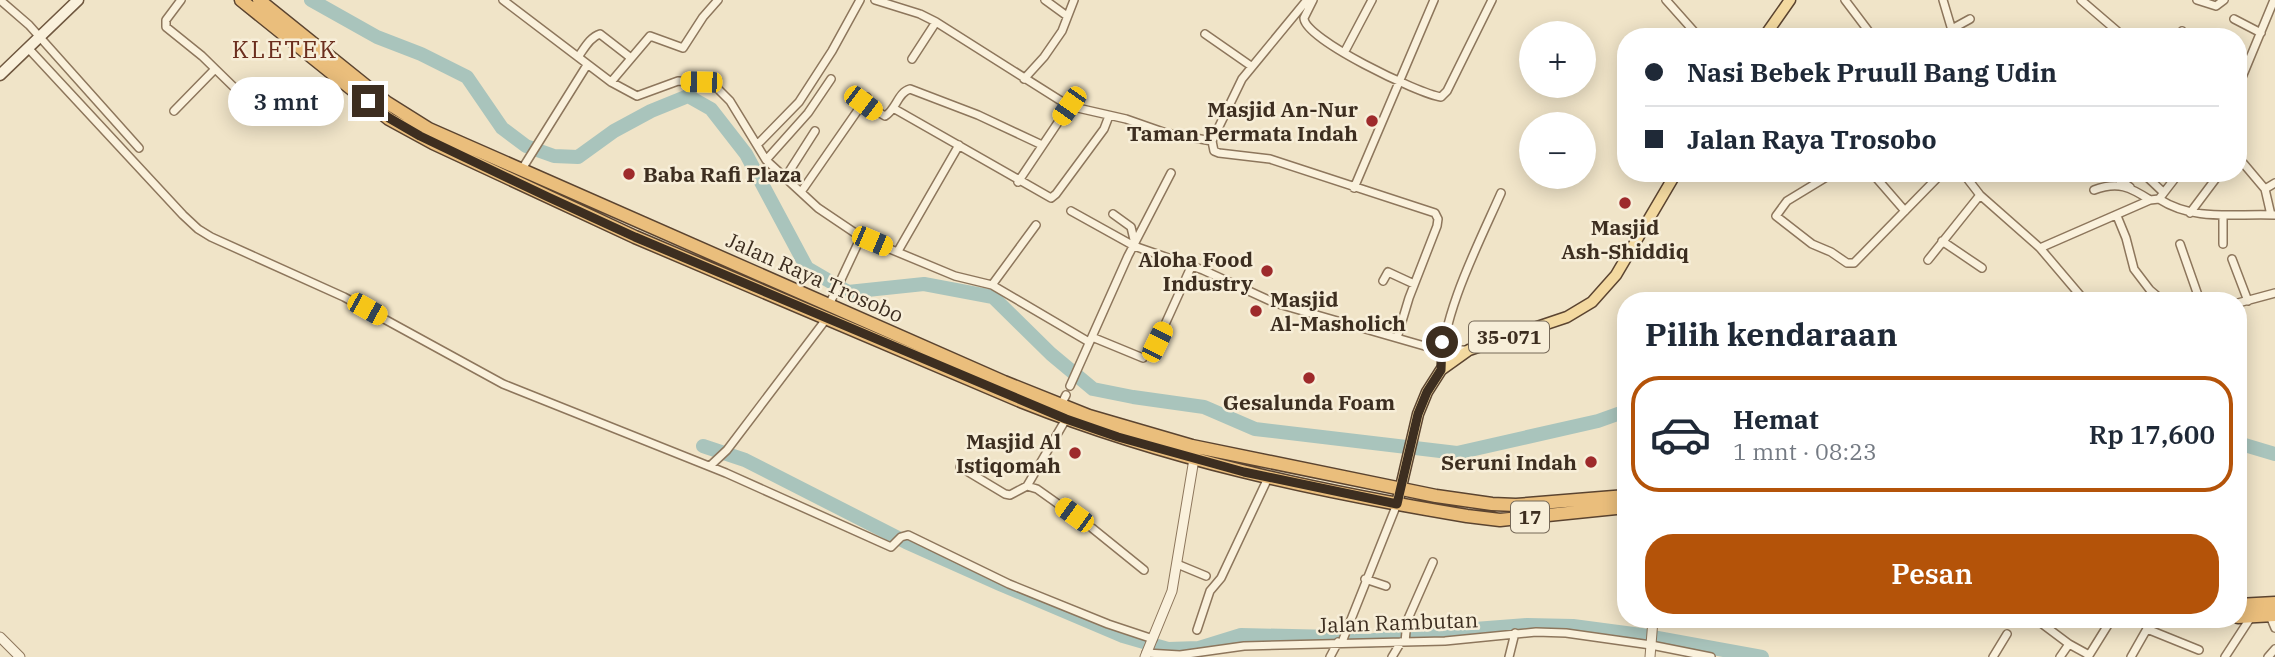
<!DOCTYPE html>
<html lang="id">
<meta charset="utf-8">
<style>
body{margin:0;font-family:"IBM Plex Serif",serif;background:#f2f2f3;color:#1f2937;height:100vh;display:flex;flex-direction:column;font-size:26px;white-space:nowrap}
*{box-sizing:border-box;margin:0}
p{font-size:23px;color:#747a83}
.icon{flex:none;width:38px;height:38px;fill:none;stroke:currentColor;stroke-width:2;stroke-linecap:round;stroke-linejoin:round}
.map{position:relative;flex:1;overflow:hidden}
.details{position:absolute;left:1617px;top:292px;width:630px;height:336px;display:flex;flex-direction:column;background:#fff;border-radius:28px;box-shadow:0 4px 18px #0003}
.details>*{flex:none}
.top-card{position:absolute;left:1617px;top:28px;width:630px;height:154px;border-radius:28px;box-shadow:0 4px 18px #0003;display:grid;align-content:center;height:154px;padding:0 28px;background:#fff}
.tools{position:absolute;left:1519px;top:21px;display:grid;gap:14px}
.tools a{display:grid;place-items:center;width:77px;height:77px;border-radius:50%;background:#fff;box-shadow:0 4px 18px #0003;font-size:35px}
.end{position:absolute;width:32px;height:32px;margin:-16px;border:9px solid #3d2e20;background:#fff;box-shadow:0 0 0 4px #fff}
.from{border-radius:50%}
.bubble{position:absolute;height:49px;border-radius:24px;background:#fff;box-shadow:0 4px 18px #0003;font-size:23px;font-weight:600;line-height:49px;text-align:center}
.car{position:absolute;width:21px;height:42px;margin:-21px -10px;border-radius:9px;box-shadow:0 0 5px 2px #0007;background:linear-gradient(#f5c518 24%,#345 0 40%,#f5c518 0 76%,#345 0 86%,#f5c518 0)}
.top-card b{display:flex;align-items:center;gap:24px;height:66px;font-size:26px}
.top-card b+b{border-top:2px solid #e0e1e3}
.top-card i{width:18px;height:18px;background:#1f2937}
ul{padding:0;list-style:none}
li{display:flex;align-items:center;gap:21px;height:116px;margin:0 14px 10px;padding:0 14px;border:4px solid transparent;border-radius:28px}
li div{flex:1}
li b{display:block;font-size:26px}
li em{font-style:normal;font-weight:600}
li.selected{border-color:#b45309}
li>.icon{width:63px;height:63px;stroke-width:1.5}
h2{padding:0 28px;font-size:32px;line-height:84px}
.action{display:flex;gap:14px;margin-top:auto;padding:14px 28px}
.action a{flex:1;height:80px;border-radius:28px;background:#b45309;color:#fff;font-size:28px;font-weight:600;line-height:80px;text-align:center}
.map>svg:first-child{display:block}
.lines{fill:none;stroke-linecap:round;stroke-linejoin:round}
.river{stroke:#a9c4bc;stroke-width:14}
.minor-casing{stroke:#8d765c;stroke-width:10}
.tertiary-casing{stroke:#8d765c;stroke-width:11}
.secondary-casing{stroke:#6f573f;stroke-width:13}
.primary-casing{stroke:#5b4430;stroke-width:13}
.trunk-casing{stroke:#5b4430;stroke-width:15}
.minor{stroke:#faf1dc;stroke-width:7}
.tertiary{stroke:#faf1dc;stroke-width:9}
.secondary{stroke:#faf1dc;stroke-width:10}
.primary{stroke:#f3d9a0;stroke-width:10}
.trunk{stroke:#eabe7c;stroke-width:12}
.route{stroke:#3d2e20;stroke-width:9}
.poi-dot{fill:#9e2a2b;stroke:#f7eed8;stroke-width:2.5}
.labels{text-anchor:middle;dominant-baseline:central;stroke-width:5;stroke-linejoin:round;paint-order:stroke}
.shield{fill:#f7eed8;stroke:#756857;stroke-width:2}
.shield-label{font-size:19px;font-weight:bold;fill:#3d2e20}
.poi-label{font-size:21px;font-weight:bold;fill:#3d2e20;stroke:#f7eed8;text-anchor:end}
.street-label{font-size:21px;fill:#3d2e20;stroke:#f7eed8}
.quarter-label{font-size:24px;letter-spacing:2px;fill:#6b2e1e;stroke:#f7eed8}
</style>
<div class="map">
<svg width="2275" height="657" viewBox="0 0 2275 657">
<rect width="100%" height="100%" fill="#f0e4c8"/>
<g class="lines">
<!-- river -->
<path class="river" d="M311 0 377 37 421 54 467 77 502 128 526 146 554 156 578 157 614 131 651 111 688 96 711 109 746 154 807 268 848 292 924 284 993 297 1051 354 1093 389 1133 397 1204 407 1255 429 1457 453 1598 421 1626 411
M2238 443 2275 454
M703 446 745 460 906 542 1000 584 1123 636 1168 649 1199 648 1241 635 1335 637 1369 641 1410 634 1527 625 1573 626 1641 635 1762 657"/>
<defs>
<path id="minor" d="M0 0 29 25 139 148
M181 0 166 20V27L202 56 246 99
M503 0 611 82 637 96 678 81 701 82 718 89 730 101 766 160 818 208 861 237 955 276 992 285 1089 342
M875 0 920 14 936 22 1069 106 1126 119 1166 133 1212 141 1214 151 1219 153 1270 159 1435 213 1438 219 1437 226 1409 298 1397 338
M1045 0 1067 16
M1313 0 1304 18C1304 39 1419 94 1441 97L1447 91 1492 0
M1666 0 1699 37
M1845 0 1873 37
M1943 0 1954 37
M2081 0 2124 37
M2197 0 2216 6 2224 0
M2234 19 2261 33
M1950 30 1970 19
M2182 31 2187 37
M1205 34 1251 66
M28 48 183 215 198 229 211 237 344 297 503 384 726 473 891 547 901 537 908 535 1009 584 1108 624 1153 639
M1344 53 1372 0
M578 57C584 49 590 37 600 34L631 58
M912 59 936 22
M1024 79 1044 57 1062 31 1074 0
M611 82 650 36 683 48 703 17 718 0
M2238 87 2274 0
M863 103 885 116C896 110 898 92 910 89L978 115 1042 145
M893 108 1051 198 1056 194 1104 129 1109 116
M174 111 215 69
M1212 141 1242 79 1307 0
M757 145 799 102 832 51 860 0
M2238 157 2265 189 2271 215
M766 160 808 113 831 79
M522 169 587 65
M1833 173 1787 201 1776 216 1812 244 1831 252 1847 263H1854L1942 173
M1872 173 1905 211
M1963 173 1980 195 2040 248 2085 301
M2073 173 2077 177
M2110 173 2130 187
M2143 173 2163 192
M785 178 815 131
M1018 182 1069 106
M1354 188 1434 0
M2265 189 2275 183
M2094 190C2118 181 2130 187 2150 200
M801 192 867 97
M2159 199C2195 222 2235 213 2275 215
M1071 211 1134 246 1203 270 1275 303 1428 347 1441 350H1468
M2190 213 2220 173
M1113 214 1131 227 1135 244
M2117 216 2126 238 2134 269 2150 290 2163 301
M1942 241 1982 268
M2180 244 2200 301
M2223 244V217
M2040 248 2150 200 2159 199 2179 173
M898 251 959 145
M2232 259 2248 301
M1928 260 1980 195
M1383 281 1388 272 1414 284
M992 285 1036 225
M2238 303 2275 293
M829 305 861 237
M1092 337 1143 358
M1157 342 1191 267
M1441 370C1442 314 1478 245 1501 193
M1070 386 1128 256 1171 173
M1061 405 1066 395
M710 466 727 450 827 318
M960 467 1005 494 1010 495 1027 486 1037 489 1092 528 1144 570
M1027 486 1066 419
M1177 564 1206 576
M1365 579 1386 586
M2270 616 2275 628
M2037 620 2069 644 2089 655
M2147 629 2199 650
M1197 630 1210 591 1221 578 1268 478
M1342 642 1397 504
M1405 642 1407 621 1433 562
M1146 653 1180 655 1244 646 1445 641 1536 632 1566 633 1651 645 1711 657
M1330 657 1338 642
M1392 657 1401 642
M1509 657 1515 633
M1993 657 2007 634
M2060 657 2069 644
M2088 657 2111 620
M2131 657 2152 620
M2225 657 2251 617
M2268 657 2275 649"/>
<path id="tertiary" d="M0 637 20 657
M1145 657 1172 591 1194 459
M1650 657 1653 620"/>
<path id="secondary" d="M0 75 78 0"/>
<path id="primary" d="M1764 37 1790 0
M1397 504 1418 414 1427 392 1441 370 1469 350 1567 317 1592 302 1616 275 1676 173"/>
<path id="trunk" d="M241 0 389 119 433 143 635 237 1023 402C1166 459 1316 491 1467 516L1500 520 1626 507
M259 0 386 102 429 129 1004 382 1089 416 1192 446 1436 496 1492 504 1516 505 1626 496
M2238 605 2275 603
M2238 617 2275 615"/>
</defs>
<!-- minor casing -->
<use href="#minor" class="minor-casing"/>
<!-- tertiary casing -->
<use href="#tertiary" class="tertiary-casing"/>
<!-- secondary casing -->
<use href="#secondary" class="secondary-casing"/>
<!-- primary casing -->
<use href="#primary" class="primary-casing"/>
<!-- trunk casing -->
<use href="#trunk" class="trunk-casing"/>
<!-- minor -->
<use href="#minor" class="minor"/>
<!-- tertiary -->
<use href="#tertiary" class="tertiary"/>
<!-- secondary -->
<use href="#secondary" class="secondary"/>
<!-- primary -->
<use href="#primary" class="primary"/>
<!-- trunk -->
<use href="#trunk" class="trunk"/>
</g>
<g class="lines">
<!-- route -->
<path class="route" d="M368 101 389 118 420 136 548 197 635 237 1066 419 1118 437 1244 472 1397 504 1418 414 1427 392 1441 370 1442 342"/>
</g>
<!-- markers -->
<g class="poi-dot">
<circle cx="1372" cy="121" r="7"/>
<circle cx="629" cy="174" r="7"/>
<circle cx="1625" cy="203" r="7"/>
<circle cx="1267" cy="271" r="7"/>
<circle cx="1256" cy="311" r="7"/>
<circle cx="1309" cy="378" r="7"/>
<circle cx="1075" cy="453" r="7"/>
<circle cx="1591" cy="462" r="7"/>
</g>
<g class="labels">
<!-- shield labels -->
<g class="shield">
<rect x="1469" y="321.5" width="80" height="31" rx="5"/>
<rect x="1511" y="501.5" width="38" height="31" rx="5"/>
</g>
<g class="shield-label">
<text x="1509" y="337">35-071</text>
<text x="1530" y="517">17</text>
</g>
<!-- poi labels -->
<g class="poi-label">
<text x="1358" y="109">Masjid An-Nur<tspan x="1358" dy="24">Taman Permata Indah</tspan></text>
<text x="643" y="174" text-anchor="start">Baba Rafi Plaza</text>
<text x="1625" y="227" text-anchor="middle">Masjid<tspan x="1625" dy="24">Ash-Shiddiq</tspan></text>
<text x="1253" y="259">Aloha Food<tspan x="1253" dy="24">Industry</tspan></text>
<text x="1270" y="299" text-anchor="start">Masjid<tspan x="1270" dy="24">Al-Masholich</tspan></text>
<text x="1309" y="402" text-anchor="middle">Gesalunda Foam</text>
<text x="1061" y="441">Masjid Al<tspan x="1061" dy="24">Istiqomah</tspan></text>
<text x="1577" y="462">Seruni Indah</text>
</g>
<!-- street labels -->
<g class="street-label">
<text transform="translate(815 277) rotate(24)">Jalan Raya Trosobo</text>
<text transform="translate(1398 622) rotate(-2)">Jalan Rambutan</text>
</g>
<!-- quarter labels -->
<g class="quarter-label">
<text x="285" y="49">KLETEK</text>
</g>
</g>
</svg>
<div class="tools">
<a>+</a>
<a>−</a>
</div>
<i class="end from" style="left:1442px;top:342px"></i>
<i class="end" style="left:368px;top:101px"></i>
<div class="bubble" style="left:228px;top:77px;width:116px">3 mnt</div>
<i class="car" style="left:701px;top:82px;rotate:271deg"></i>
<i class="car" style="left:863px;top:103px;rotate:127deg"></i>
<i class="car" style="left:1069px;top:106px;rotate:215deg"></i>
<i class="car" style="left:872px;top:241px;rotate:113deg"></i>
<i class="car" style="left:367px;top:309px;rotate:119deg"></i>
<i class="car" style="left:1157px;top:342px;rotate:26deg"></i>
<i class="car" style="left:1074px;top:515px;rotate:306deg"></i>
<div class="top-card">
<b><i class="from"></i>Nasi Bebek Pruull Bang Udin</b>
<b><i></i>Jalan Raya Trosobo</b>
</div>
<section class="details">
<h2>Pilih kendaraan</h2>
<ul>
<li class="selected"><svg class="icon" aria-label="car" viewBox="0 0 24 24"><path d="M5 17H2v-5l4-1 3-4h7l3 4 3 1v5h-3M9 17h6M6 11h13"/><circle cx="7" cy="17" r="2"/><circle cx="17" cy="17" r="2"/></svg><div><b>Hemat</b><p>1 mnt · 08:23</p></div><em>Rp 17,600</em></li>
</ul>
<div class="action"><a>Pesan</a></div>
</section>
</div>
